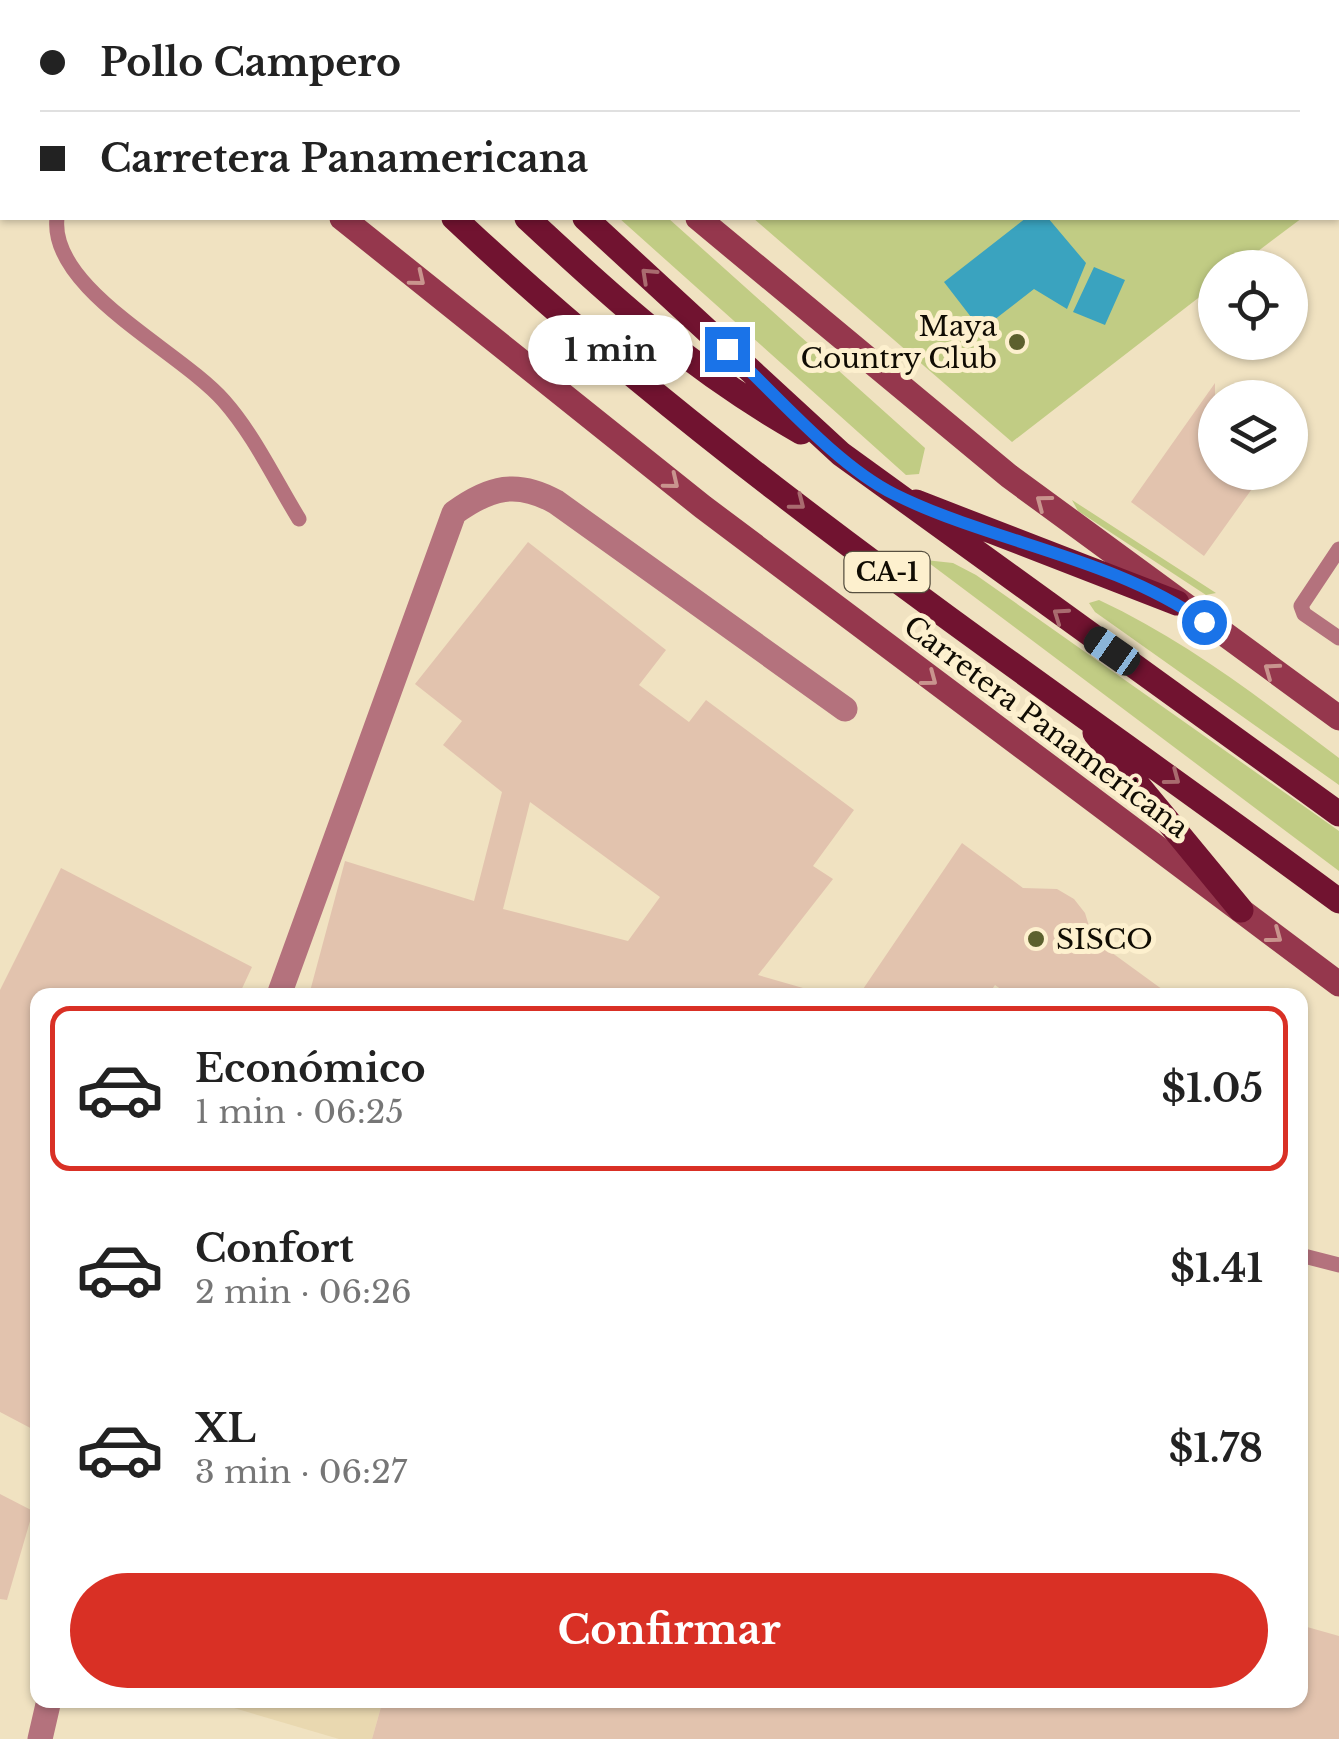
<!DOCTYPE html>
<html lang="es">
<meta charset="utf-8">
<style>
body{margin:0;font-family:"Libre Baskerville",serif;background:#f2f2f2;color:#222;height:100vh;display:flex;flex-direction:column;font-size:38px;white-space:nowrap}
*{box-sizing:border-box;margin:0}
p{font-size:32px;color:#767676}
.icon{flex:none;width:55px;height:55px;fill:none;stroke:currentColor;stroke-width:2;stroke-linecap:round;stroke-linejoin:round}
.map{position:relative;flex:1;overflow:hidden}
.sheet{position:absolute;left:30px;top:988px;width:1278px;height:720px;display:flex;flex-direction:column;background:#fff;border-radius:20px;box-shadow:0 2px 8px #0004}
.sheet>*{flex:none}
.banner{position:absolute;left:0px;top:0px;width:1340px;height:220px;box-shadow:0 2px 8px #0004;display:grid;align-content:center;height:220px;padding:0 40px;background:#fff}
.buttons{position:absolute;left:1198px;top:250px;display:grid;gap:20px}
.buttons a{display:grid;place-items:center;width:110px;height:110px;border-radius:50%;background:#fff;box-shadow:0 2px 8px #0004;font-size:50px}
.end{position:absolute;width:45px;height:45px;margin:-22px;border:12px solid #1a73e8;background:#fff;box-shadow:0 0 0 5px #fff}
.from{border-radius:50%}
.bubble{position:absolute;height:70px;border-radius:35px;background:#fff;box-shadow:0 2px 8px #0004;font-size:32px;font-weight:800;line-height:70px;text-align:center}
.car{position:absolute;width:30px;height:60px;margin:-30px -15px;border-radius:12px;box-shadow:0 0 8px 2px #0007;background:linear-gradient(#222 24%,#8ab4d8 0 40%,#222 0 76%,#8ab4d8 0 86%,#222 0)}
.banner b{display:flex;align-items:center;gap:35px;height:95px;font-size:38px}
.banner b+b{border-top:2px solid #e0e0e0}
.banner i{width:25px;height:25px;background:#222}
ul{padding:18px 0 0;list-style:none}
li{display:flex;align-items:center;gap:30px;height:165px;margin:0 20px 15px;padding:0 20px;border:5px solid transparent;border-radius:20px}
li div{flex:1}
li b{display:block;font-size:38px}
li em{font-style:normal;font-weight:800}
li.active{border-color:#d93025}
li>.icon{width:90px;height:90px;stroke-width:1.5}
.cta{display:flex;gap:20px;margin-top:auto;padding:20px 40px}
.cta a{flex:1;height:115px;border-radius:60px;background:#d93025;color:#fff;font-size:40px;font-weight:800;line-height:115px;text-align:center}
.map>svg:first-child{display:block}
.built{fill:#e9d8b0}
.green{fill:#c1cc84}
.water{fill:#3aa3bf}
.building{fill:#e2c3ae;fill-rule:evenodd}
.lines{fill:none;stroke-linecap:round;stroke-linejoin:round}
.lane{stroke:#b4727d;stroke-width:15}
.street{stroke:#b4727d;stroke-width:25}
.secondary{stroke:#95374d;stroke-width:25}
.primary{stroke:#711330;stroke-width:25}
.oneway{stroke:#a96b6f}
.oneway2{stroke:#c9948e}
.route{stroke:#1a73e8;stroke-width:12}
.poi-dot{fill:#5c602e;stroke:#fdf0ce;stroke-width:4}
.labels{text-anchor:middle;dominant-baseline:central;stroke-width:10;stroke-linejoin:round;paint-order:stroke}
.shield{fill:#fdf0ce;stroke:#575040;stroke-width:2.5}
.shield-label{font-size:25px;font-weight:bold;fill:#100c03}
.poi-label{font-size:28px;fill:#100c03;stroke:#fdf0ce;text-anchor:end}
.street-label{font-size:28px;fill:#100c03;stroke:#fdf0ce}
</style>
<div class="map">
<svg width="1339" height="1739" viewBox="0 0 1339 1739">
<rect width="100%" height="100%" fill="#f0e2c1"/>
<!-- built -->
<path class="built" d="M207 1700H383L372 1739H339Z"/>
<!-- green -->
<path class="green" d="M862 0H1339V189L1338 2H859Z
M619 218H668L925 448 919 474 906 475Z
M753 218H1302L1237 267 1215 268V285L1012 442Z
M1072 500 1216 593 1206 595 1078 511Z
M925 560 953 563 976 575 1339 831V871Z
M1099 600C1187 641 1262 700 1339 758V785L1095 612 1089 603Z"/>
<!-- water -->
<path class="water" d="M1026 218H1048L1086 263 1067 309 1034 289 981 330 944 282Z
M1094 267 1125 280 1105 325 1073 312Z"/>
<!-- building -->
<path class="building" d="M1215 383V472H1264L1204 556 1131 502Z
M528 542 666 650 639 685 689 722 706 700 854 810 813 866 833 879 758 975 803 988 802 995H309L345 861 474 901 502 792 443 745 462 721 415 684ZM530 802 660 897 628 941 503 909Z
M962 843 1023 888 1057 889 1074 899 1085 913 1093 939 1170 995H1009L995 985 988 995H859Z
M61 868 252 967 239 995H38V1432L0 1412V990Z
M0 1494 33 1511 7 1600 0 1599Z
M1300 1625 1339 1636V1739H372L383 1700H1300Z"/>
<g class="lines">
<!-- lane -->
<path class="lane" d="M57 218C49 289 179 350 224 401 254 435 275 480 299 519
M1339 549 1301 606 1304 614 1339 638
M1300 1255 1339 1265"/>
<!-- street -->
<path class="street" d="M494 2 495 0
M848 2 852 0
M279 995 454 513C490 487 517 480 556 502L845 709
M40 1739 49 1700"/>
<!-- secondary -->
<path class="secondary" d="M63 0 65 2
M455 0 457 2
M342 218 703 507 1339 984
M698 218 1009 476 1339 718"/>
<!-- primary -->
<path class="primary" d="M221 0 223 2
M275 0 281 2
M350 0 353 2
M131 2 139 0
M179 2 181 0
M454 218C725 473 1040 680 1339 901
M527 218C617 302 693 371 801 432
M585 218 841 454 1339 814
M916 502 1177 603
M1095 733 1241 910"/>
</g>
<!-- one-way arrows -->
<defs><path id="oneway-chevron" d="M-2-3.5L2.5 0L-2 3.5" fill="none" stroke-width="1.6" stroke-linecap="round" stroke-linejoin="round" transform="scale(2.5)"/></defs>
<g class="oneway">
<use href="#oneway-chevron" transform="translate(648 275) rotate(-137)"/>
<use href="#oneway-chevron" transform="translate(798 503) rotate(38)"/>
<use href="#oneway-chevron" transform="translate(1060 615) rotate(-145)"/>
<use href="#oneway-chevron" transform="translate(1173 778) rotate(37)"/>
</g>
<g class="oneway2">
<use href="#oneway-chevron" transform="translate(418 279) rotate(39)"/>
<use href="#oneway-chevron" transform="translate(672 482) rotate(39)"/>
<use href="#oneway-chevron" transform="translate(1043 502) rotate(-143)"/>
<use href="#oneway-chevron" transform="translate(1271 670) rotate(-144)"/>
<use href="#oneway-chevron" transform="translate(930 679) rotate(37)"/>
<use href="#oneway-chevron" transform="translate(1275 936) rotate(37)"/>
</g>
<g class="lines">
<!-- route -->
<path class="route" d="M727 349C776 394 836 465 894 494 993 543 1112 557 1204 622"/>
</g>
<!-- markers -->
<g class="poi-dot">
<circle cx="1017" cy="342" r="10"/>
<circle cx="1036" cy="939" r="10"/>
</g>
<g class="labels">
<!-- shield labels -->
<rect class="shield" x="844.5" y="552" width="85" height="40" rx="8"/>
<g class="shield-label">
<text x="887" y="572">CA-1</text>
</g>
<!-- poi labels -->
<g class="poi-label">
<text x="997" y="326">Maya<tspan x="997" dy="32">Country Club</tspan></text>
<text x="1056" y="939" text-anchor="start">SISCO</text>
</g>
<!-- street labels -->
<g class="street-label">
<text transform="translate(1046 727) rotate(37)">Carretera Panamericana</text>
</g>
</g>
</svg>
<div class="buttons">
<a><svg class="icon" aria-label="locate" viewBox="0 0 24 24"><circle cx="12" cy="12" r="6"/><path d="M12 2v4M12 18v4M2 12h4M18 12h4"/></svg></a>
<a><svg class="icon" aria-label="layers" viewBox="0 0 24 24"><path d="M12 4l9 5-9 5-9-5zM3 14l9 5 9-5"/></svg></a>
</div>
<i class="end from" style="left:1204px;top:622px"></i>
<i class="end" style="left:727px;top:349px"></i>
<div class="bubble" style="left:528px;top:315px;width:165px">1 min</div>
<i class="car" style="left:1112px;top:651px;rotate:305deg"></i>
<div class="banner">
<b><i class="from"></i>Pollo Campero</b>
<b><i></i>Carretera Panamericana</b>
</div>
<section class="sheet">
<ul>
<li class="active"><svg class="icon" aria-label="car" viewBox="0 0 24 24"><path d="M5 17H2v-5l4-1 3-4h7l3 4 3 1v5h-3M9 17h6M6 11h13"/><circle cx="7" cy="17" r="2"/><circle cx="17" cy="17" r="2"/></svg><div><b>Económico</b><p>1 min · 06:25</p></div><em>$1.05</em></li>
<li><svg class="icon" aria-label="car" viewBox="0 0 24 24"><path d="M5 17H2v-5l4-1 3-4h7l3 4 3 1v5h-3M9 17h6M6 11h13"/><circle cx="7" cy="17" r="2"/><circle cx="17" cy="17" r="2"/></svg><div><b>Confort</b><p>2 min · 06:26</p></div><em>$1.41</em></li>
<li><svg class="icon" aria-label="car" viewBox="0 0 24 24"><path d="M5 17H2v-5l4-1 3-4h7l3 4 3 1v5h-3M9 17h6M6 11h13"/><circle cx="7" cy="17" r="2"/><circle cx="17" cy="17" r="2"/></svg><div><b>XL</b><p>3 min · 06:27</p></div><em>$1.78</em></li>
</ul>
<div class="cta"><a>Confirmar</a></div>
</section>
</div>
